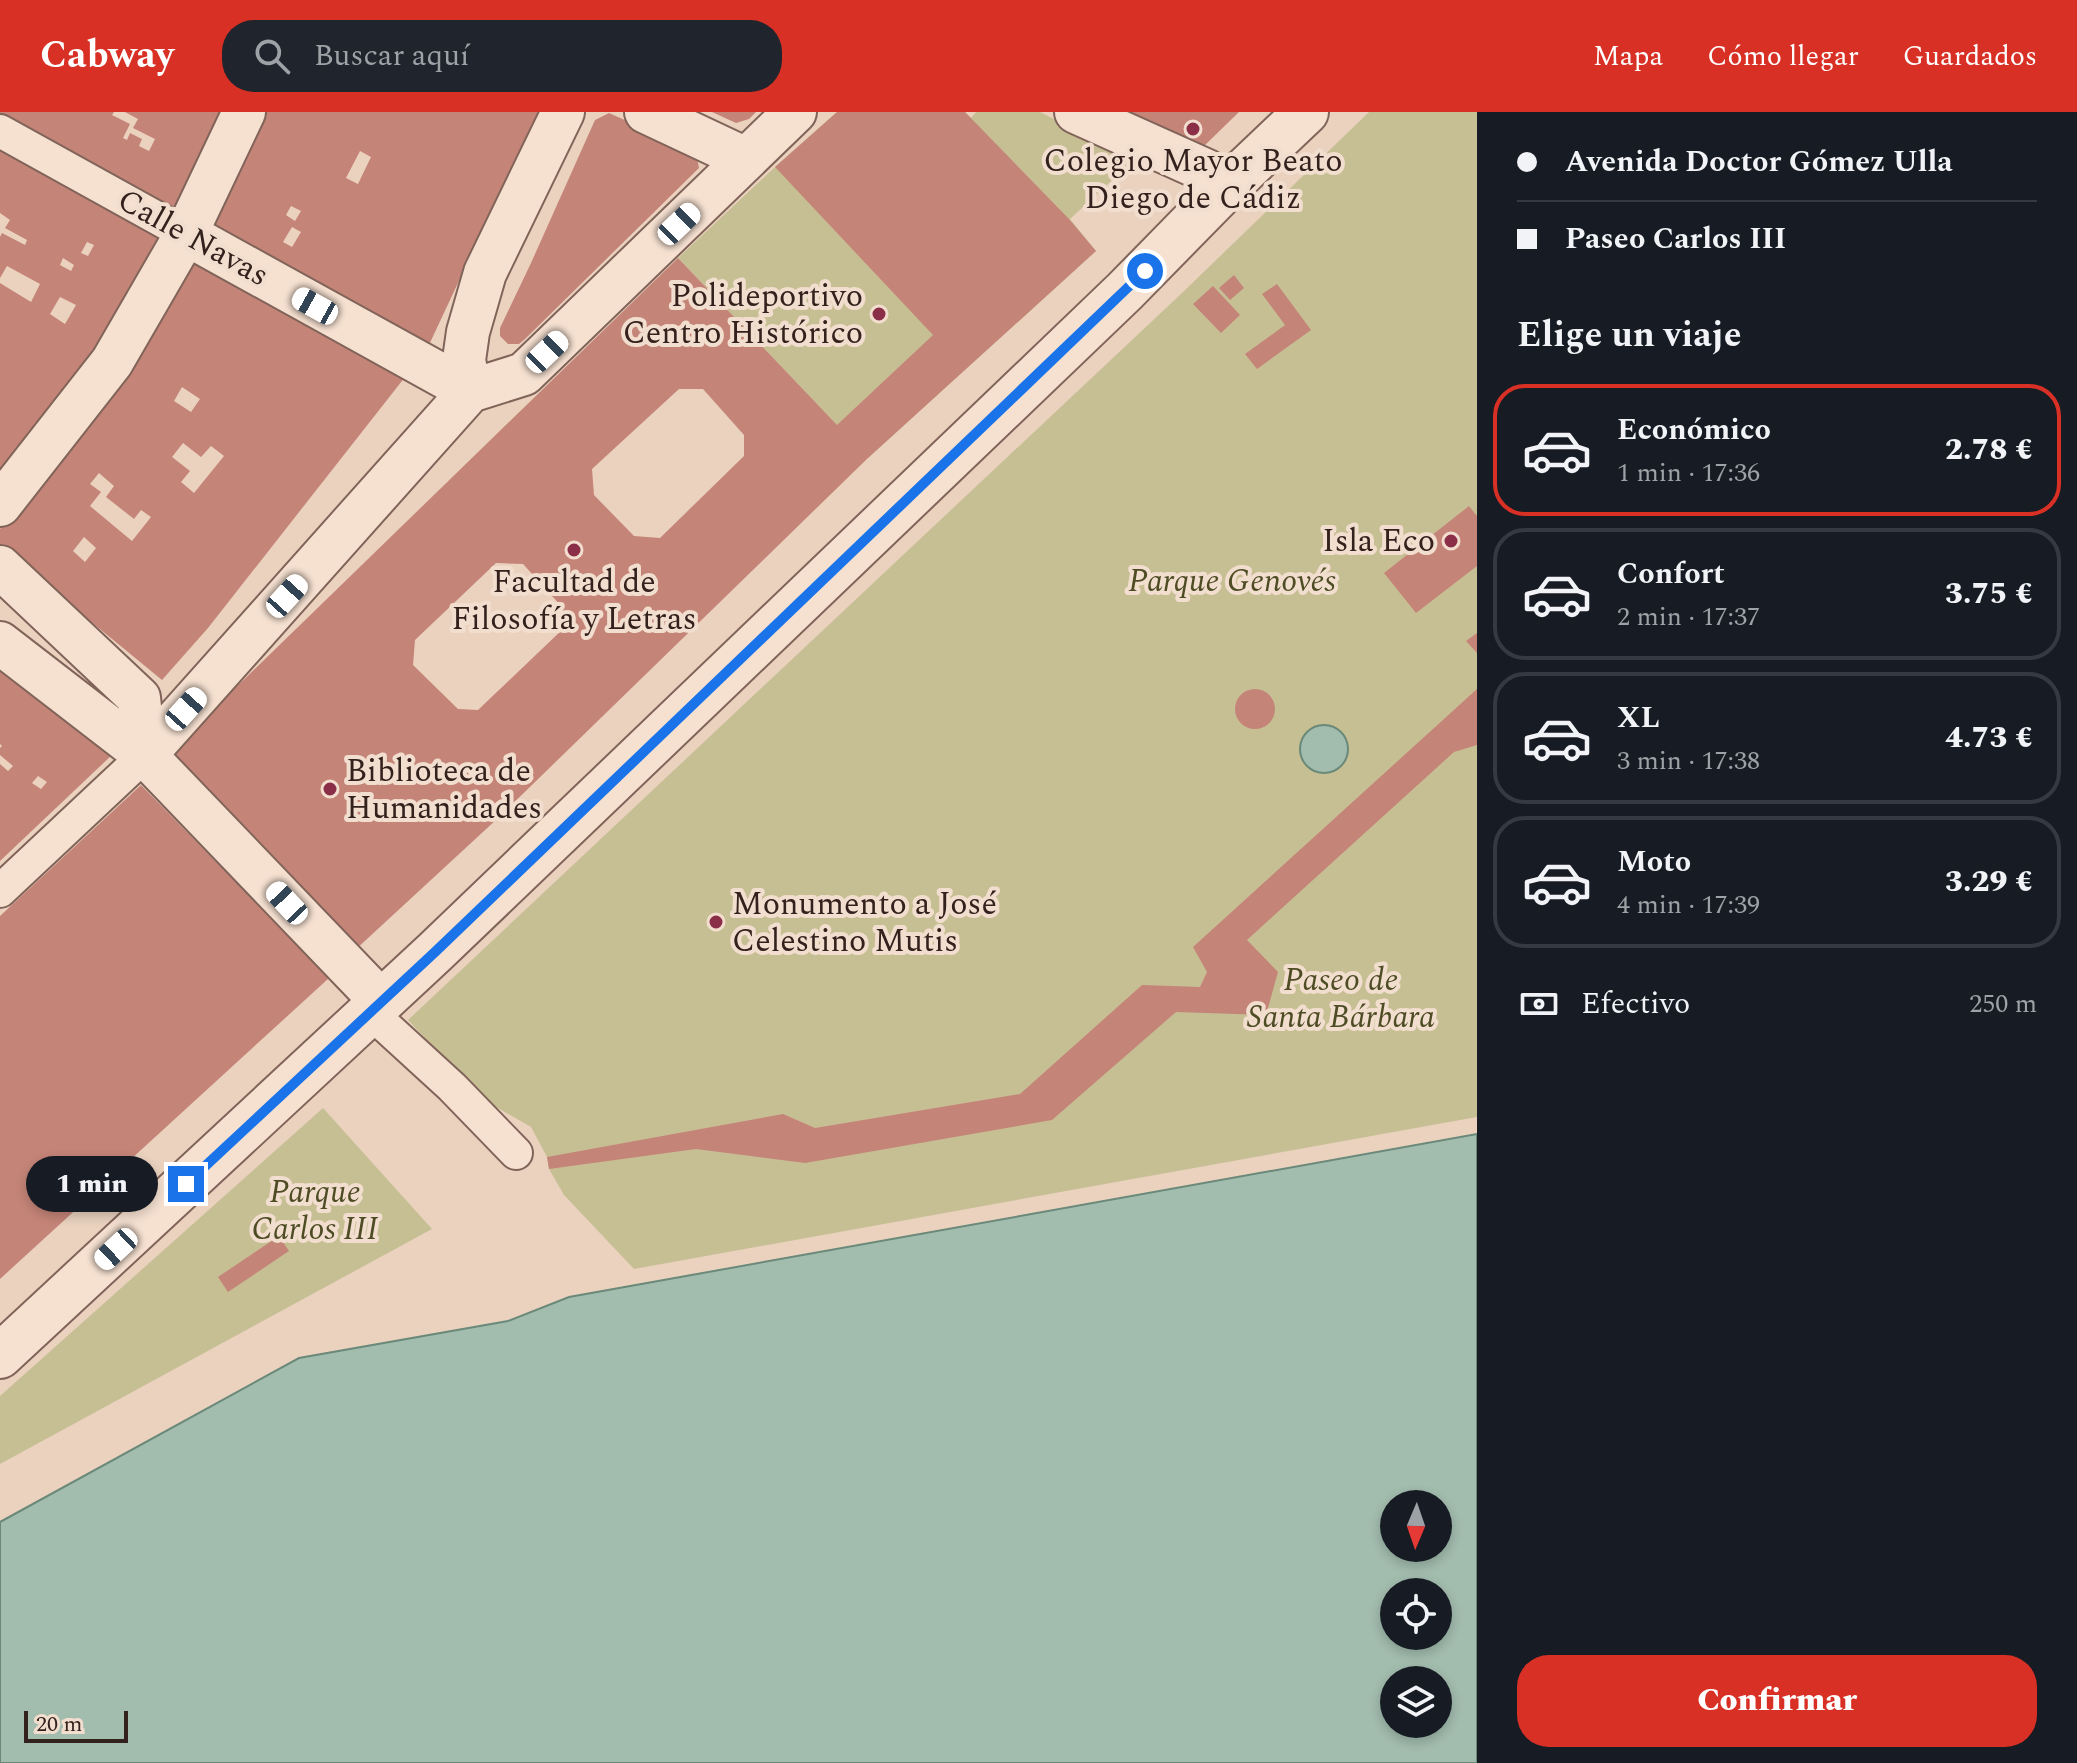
<!DOCTYPE html>
<html lang="es">
<meta charset="utf-8">
<style>
body{margin:0;font-family:Spectral,serif;background:#20242c;color:#f1f3f6;height:100vh;display:flex;flex-direction:column;font-size:30px;white-space:nowrap}
*{box-sizing:border-box;margin:0}
p{font-size:26px;color:#9ea1a6}
.icon{flex:none;width:44px;height:44px;fill:none;stroke:currentColor;stroke-width:2;stroke-linecap:round;stroke-linejoin:round}
.map{position:relative;flex:1;overflow:hidden}
.side{display:flex;flex-direction:column;background:#171b24;width:600px}
.side>*{flex:none}
.banner{display:grid;align-content:center;height:176px;padding:0 40px;background:#171b24}
.needle{width:52px;rotate:182deg}
.buttons{position:absolute;left:1380px;top:1378px;display:grid;gap:16px}
.buttons a{display:grid;place-items:center;width:72px;height:72px;border-radius:50%;background:#171b24;box-shadow:0 4px 12px #0003;font-size:40px}
.scale{position:absolute;left:24px;bottom:20px;width:104px;box-sizing:border-box;padding-left:8px;border:4px solid #32211c;border-top:0;font-size:22px;line-height:28px;white-space:nowrap;color:#32211c;-webkit-text-stroke:6px #f2dece;paint-order:stroke}
.end{position:absolute;width:36px;height:36px;margin:-18px;border:10px solid #1a73e8;background:#fff;box-shadow:0 0 0 4px #fff}
.from{border-radius:50%}
.bubble{position:absolute;height:56px;border-radius:28px;background:#171b24;box-shadow:0 4px 12px #0003;font-size:26px;font-weight:800;line-height:56px;text-align:center}
.car{position:absolute;width:24px;height:48px;margin:-24px -12px;border-radius:10px;box-shadow:0 0 6px 2px #0007;background:linear-gradient(#fff 24%,#345 0 40%,#fff 0 76%,#345 0 86%,#fff 0)}
.banner b{display:flex;align-items:center;gap:28px;height:76px;font-size:30px}
.banner b+b{border-top:2px solid #363941}
.banner i{width:20px;height:20px;background:#f1f3f6}
ul{padding:0;list-style:none}
li{display:flex;align-items:center;gap:24px;height:132px;margin:0 16px 12px;padding:0 24px;border:4px solid #363941;border-radius:32px}
li div{flex:1}
li b{display:block;font-size:30px}
li em{font-style:normal;font-weight:800}
li.on{border-color:#d93025}
li>.icon{width:72px;height:72px;stroke-width:1.5}
h2{padding:0 40px;font-size:36px;line-height:96px}
.pay{display:flex;align-items:center;gap:20px;height:88px;padding:0 40px;font-size:30px}
.pay p{margin-inline-start:auto}
.cta{display:flex;gap:16px;margin-top:auto;padding:16px 40px}
.cta a{flex:1;height:92px;border-radius:32px;background:#d93025;color:#fff;font-size:32px;font-weight:800;line-height:92px;text-align:center}
header{display:flex;align-items:center;gap:48px;box-sizing:border-box;height:112px;padding:0 40px;background:#d93025;color:#fff}
header strong{font-size:38px}
nav{display:flex;gap:44px;margin-inline-start:auto;font-size:28px}
.search{width:560px;height:72px;background:#20242c;display:flex;align-items:center;gap:20px;box-sizing:border-box;padding:0 28px;border-radius:32px;color:#9ea1a6;font-size:30px}
main{display:flex;flex:1;min-height:0}
.map>svg:first-child{display:block}
.green{fill:#c7bf94}
.water{fill:#a2bcae;stroke:#6a8979;stroke-width:2;fill-rule:evenodd}
.building{fill:#c58478;fill-rule:evenodd}
.lines{fill:none;stroke-linecap:round;stroke-linejoin:round}
.pedestrian-casing{stroke:#816459;stroke-width:36}
.minor-casing{stroke:#816459;stroke-width:46}
.tertiary-casing{stroke:#816459;stroke-width:48}
.pedestrian{stroke:#f6e1d1;stroke-width:32}
.minor{stroke:#f6e1d1;stroke-width:42}
.tertiary{stroke:#f6e1d1;stroke-width:44}
.route{stroke:#1a73e8;stroke-width:10}
.poi-dot{fill:#8b2e47;stroke:#f2dece;stroke-width:3}
.labels{text-anchor:middle;dominant-baseline:central;stroke-width:8;stroke-linejoin:round;paint-order:stroke}
.poi-label{font-size:32px;fill:#32211c;stroke:#f2dece}
.street-label{font-size:32px;fill:#32211c;stroke:#f2dece}
.park-label{font-size:32px;font-style:italic;fill:#4d4c24;stroke:#f2dece}
</style>
<header>
<strong>Cabway</strong>
<div class="search"><svg class="icon" aria-label="search" viewBox="0 0 24 24"><circle cx="10" cy="10" r="6"/><path d="M15 15l6 6"/></svg>Buscar aquí</div>
<nav><a>Mapa</a><a>Cómo llegar</a><a>Guardados</a></nav>
</header>
<main>
<div class="map">
<svg width="1477" height="1651" viewBox="0 0 1477 1651">
<rect width="100%" height="100%" fill="#ead2bf"/>
<!-- green -->
<path class="green" d="M837 0H965L971 6 976 0H1040L1134 48 1070 107 1096 139 868 346 678 146 775 55Z
M1369 0H1477V1005L634 1157 564 1083 549 1057 547 1045 531 1015 482 987 408 908 1182 181Z
M323 996 432 1117 0 1352V1284Z"/>
<!-- water -->
<path class="water" d="M1300 637a24 24 0 1 1 48 0a24 24 0 1 1-48 0Z
M1477 1022V1651H0V1410L299 1246 508 1209 569 1185ZM1394 1392H1438V1436H1394ZM1394 1480H1438V1524H1394ZM1394 1568H1438V1612H1394Z"/>
<!-- building -->
<path class="building" d="M0 0H114L112 3 130 12 123 26 127 28 130 21 142 27 139 34 149 39 155 27 133 16 138 7 125 0H224L174 99 0 6Z
M263 0H538L428 235 207 117ZM360 39 371 45 358 72 346 66ZM291 94 301 99 295 109 286 103ZM292 115 301 120 292 135 283 130Z
M712 0H756L749 7 736 11Z
M837 0H965L1069 107 1096 139 868 346 497 707 354 839 162 647 678 146 837 313 933 223 775 55ZM679 277H703L744 323V344L660 426 634 424 594 383 592 357ZM496 451 523 452 563 496 565 515 478 598 458 597 413 553 415 528Z
M1126 0H1239L1203 35Z
M609 1 696 40 699 56 525 227 519 232H508L500 224V216L531 151 595 8Z
M0 37 162 122 103 236 0 363V171L31 190 40 172 7 154 0 166V125L2 121 25 133 27 128 5 116 10 108 0 101ZM87 130 94 133 88 144 81 141ZM63 146 74 153 71 159 60 153ZM60 185 76 193 65 212 50 202Z
M194 140 409 260 208 516 162 568 0 435V417L130 259ZM182 275 200 287 191 300 174 289ZM183 331 201 345 211 334 224 344 194 381 181 370 190 359 172 345ZM99 361 114 374 106 385 134 407 141 398 151 405 132 429 90 394 101 380 90 372ZM84 425 96 436 85 450 73 439Z
M1234 163 1244 176 1230 188 1219 176Z
M1277 172 1311 218 1257 257 1245 242 1285 213 1262 182Z
M1213 174 1240 203 1221 221 1193 192Z
M1469 394 1477 404V454L1416 501 1384 461Z
M1477 521V541L1466 529Z
M0 547 113 642 0 749V652L8 659 13 654 0 643V636L2 634 0 632ZM38 664 47 670 41 677 32 671Z
M1477 577V633L1454 640 1247 828 1278 860 1266 903 1176 900 1052 1008 805 1051 696 1037 549 1057 547 1045 783 1002 815 1016 1020 982 1142 873 1200 875 1207 860 1193 835Z
M1235 597a20 20 0 1 1 40 0a20 20 0 1 1-40 0Z
M141 673 329 866 0 1167V804Z
M279 1124 289 1139 228 1180 218 1165Z"/>
<g class="lines">
<defs>
<path id="pedestrian" d="M0 19 186 122
M0 779 145 643
M370 900 452 975 516 1041"/>
<path id="minor" d="M646 0 746 47
M1076 0 1207 59 1224 78
M186 122 470 279
M470 279 524 262 795 0
M470 279 464 248 468 220 485 161 563 0
M0 393 112 250 186 122 244 0
M0 455 139 586 145 643
M0 531 145 643 381 889
M145 643 470 279"/>
<path id="tertiary" d="M0 1244 435 840 1125 179 1224 78 1306 0"/>
</defs>
<!-- pedestrian casing -->
<use href="#pedestrian" class="pedestrian-casing"/>
<!-- minor casing -->
<use href="#minor" class="minor-casing"/>
<!-- tertiary casing -->
<use href="#tertiary" class="tertiary-casing"/>
<!-- pedestrian -->
<use href="#pedestrian" class="pedestrian"/>
<!-- minor -->
<use href="#minor" class="minor"/>
<!-- tertiary -->
<use href="#tertiary" class="tertiary"/>
</g>
<g class="lines">
<!-- route -->
<path class="route" d="M186 1072 435 840 1145 159"/>
</g>
<!-- markers -->
<g class="poi-dot">
<circle cx="1193" cy="17" r="8"/>
<circle cx="879" cy="202" r="8"/>
<circle cx="1451" cy="429" r="8"/>
<circle cx="574" cy="438" r="8"/>
<circle cx="330" cy="677" r="8"/>
<circle cx="716" cy="810" r="8"/>
</g>
<g class="labels">
<!-- poi labels -->
<g class="poi-label">
<text x="1193" y="49">Colegio Mayor Beato<tspan x="1193" dy="37">Diego de Cádiz</tspan></text>
<text x="863" y="184" text-anchor="end">Polideportivo<tspan x="863" dy="37">Centro Histórico</tspan></text>
<text x="1435" y="429" text-anchor="end">Isla Eco</text>
<text x="574" y="470">Facultad de<tspan x="574" dy="37">Filosofía y Letras</tspan></text>
<text x="346" y="659" text-anchor="start">Biblioteca de<tspan x="346" dy="37">Humanidades</tspan></text>
<text x="732" y="792" text-anchor="start">Monumento a José<tspan x="732" dy="37">Celestino Mutis</tspan></text>
</g>
<!-- street labels -->
<g class="street-label">
<text transform="translate(193 126) rotate(29)">Calle Navas</text>
</g>
<!-- park labels -->
<g class="park-label">
<text x="1232" y="469">Parque Genovés</text>
<text x="1341" y="868">Paseo de<tspan x="1341" dy="37">Santa Bárbara</tspan></text>
<text x="315" y="1080">Parque<tspan x="315" dy="37">Carlos III</tspan></text>
</g>
</g>
</svg>
<div class="buttons">
<a><svg class="needle" viewBox="-14 -14 28 28"><path d="M0-13l5 13h-10z" fill="#e53935"/><path d="M0 13l5-13h-10z" fill="#9ea1a6"/></svg></a>
<a><svg class="icon" aria-label="locate" viewBox="0 0 24 24"><circle cx="12" cy="12" r="6"/><path d="M12 2v4M12 18v4M2 12h4M18 12h4"/></svg></a>
<a><svg class="icon" aria-label="layers" viewBox="0 0 24 24"><path d="M12 4l9 5-9 5-9-5zM3 14l9 5 9-5"/></svg></a>
</div>
<div class="scale">20 m</div>
<i class="end from" style="left:1145px;top:159px"></i>
<i class="end" style="left:186px;top:1072px"></i>
<div class="bubble" style="left:26px;top:1044px;width:132px">1 min</div>
<i class="car" style="left:679px;top:112px;rotate:46deg"></i>
<i class="car" style="left:315px;top:194px;rotate:299deg"></i>
<i class="car" style="left:547px;top:240px;rotate:46deg"></i>
<i class="car" style="left:287px;top:484px;rotate:42deg"></i>
<i class="car" style="left:186px;top:597px;rotate:42deg"></i>
<i class="car" style="left:287px;top:791px;rotate:317deg"></i>
<i class="car" style="left:116px;top:1137px;rotate:227deg"></i>
</div>
<section class="side">
<div class="banner">
<b><i class="from"></i>Avenida Doctor Gómez Ulla</b>
<b><i></i>Paseo Carlos III</b>
</div>
<h2>Elige un viaje</h2>
<ul>
<li class="on"><svg class="icon" aria-label="car" viewBox="0 0 24 24"><path d="M5 17H2v-5l4-1 3-4h7l3 4 3 1v5h-3M9 17h6M6 11h13"/><circle cx="7" cy="17" r="2"/><circle cx="17" cy="17" r="2"/></svg><div><b>Económico</b><p>1 min · 17:36</p></div><em>2.78 €</em></li>
<li><svg class="icon" aria-label="car" viewBox="0 0 24 24"><path d="M5 17H2v-5l4-1 3-4h7l3 4 3 1v5h-3M9 17h6M6 11h13"/><circle cx="7" cy="17" r="2"/><circle cx="17" cy="17" r="2"/></svg><div><b>Confort</b><p>2 min · 17:37</p></div><em>3.75 €</em></li>
<li><svg class="icon" aria-label="car" viewBox="0 0 24 24"><path d="M5 17H2v-5l4-1 3-4h7l3 4 3 1v5h-3M9 17h6M6 11h13"/><circle cx="7" cy="17" r="2"/><circle cx="17" cy="17" r="2"/></svg><div><b>XL</b><p>3 min · 17:38</p></div><em>4.73 €</em></li>
<li><svg class="icon" aria-label="car" viewBox="0 0 24 24"><path d="M5 17H2v-5l4-1 3-4h7l3 4 3 1v5h-3M9 17h6M6 11h13"/><circle cx="7" cy="17" r="2"/><circle cx="17" cy="17" r="2"/></svg><div><b>Moto</b><p>4 min · 17:39</p></div><em>3.29 €</em></li>
</ul>
<div class="pay"><svg class="icon" aria-label="cash" viewBox="0 0 24 24"><path d="M3 7h18v10H3z"/><circle cx="12" cy="12" r="2"/></svg>Efectivo<p>250 m</p></div>
<div class="cta"><a>Confirmar</a></div>
</section>
</main>
